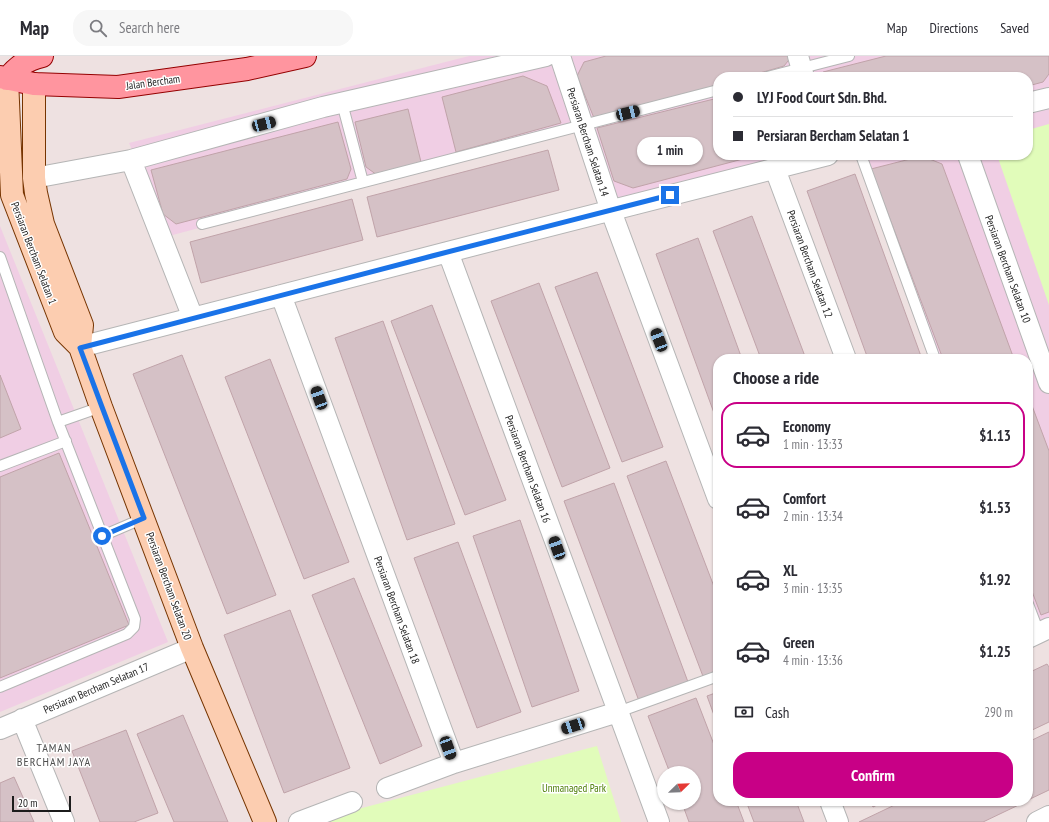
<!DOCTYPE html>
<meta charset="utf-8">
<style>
body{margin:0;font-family:"PT Sans Narrow",sans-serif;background:#f7f7f7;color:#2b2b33;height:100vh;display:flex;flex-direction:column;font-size:15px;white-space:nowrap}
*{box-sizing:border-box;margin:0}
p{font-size:13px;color:#7c7c81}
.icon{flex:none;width:22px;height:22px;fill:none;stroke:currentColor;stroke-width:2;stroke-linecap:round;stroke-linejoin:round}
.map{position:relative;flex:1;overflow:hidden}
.drawer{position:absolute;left:713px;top:298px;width:320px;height:452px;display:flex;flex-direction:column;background:#fff;border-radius:16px;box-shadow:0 1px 3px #0004}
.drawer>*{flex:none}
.banner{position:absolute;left:713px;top:16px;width:320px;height:88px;border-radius:16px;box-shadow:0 1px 3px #0004;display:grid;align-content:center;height:88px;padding:0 20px;background:#fff}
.needle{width:26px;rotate:67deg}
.fabs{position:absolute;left:657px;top:710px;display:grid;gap:8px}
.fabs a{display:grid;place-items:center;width:44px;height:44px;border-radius:50%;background:#fff;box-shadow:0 1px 3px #0004;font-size:20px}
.scale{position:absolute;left:12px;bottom:10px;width:59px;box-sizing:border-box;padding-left:4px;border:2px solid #1c1c1c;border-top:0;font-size:11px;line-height:14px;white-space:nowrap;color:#1c1c1c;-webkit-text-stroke:3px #fff;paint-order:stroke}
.end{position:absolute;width:18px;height:18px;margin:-9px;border:5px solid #1a73e8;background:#fff;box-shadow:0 0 0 2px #fff}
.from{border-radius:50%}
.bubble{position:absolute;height:28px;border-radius:14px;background:#fff;box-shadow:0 1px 3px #0004;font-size:13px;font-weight:800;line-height:28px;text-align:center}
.car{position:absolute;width:12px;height:24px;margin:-12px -6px;border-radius:5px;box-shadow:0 0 3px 1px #0007;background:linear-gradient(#222 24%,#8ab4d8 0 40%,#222 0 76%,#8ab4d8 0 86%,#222 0)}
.banner b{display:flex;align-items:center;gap:14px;height:38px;font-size:15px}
.banner b+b{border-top:1px solid #e1e1e2}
.banner i{width:10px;height:10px;background:#2b2b33}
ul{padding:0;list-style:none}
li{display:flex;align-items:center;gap:12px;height:66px;margin:0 8px 6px;padding:0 12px;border:2px solid transparent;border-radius:16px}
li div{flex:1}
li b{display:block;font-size:15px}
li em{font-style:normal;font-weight:800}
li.active{border-color:#c80086}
li>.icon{width:36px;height:36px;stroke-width:1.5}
h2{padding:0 20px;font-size:18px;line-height:48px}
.pay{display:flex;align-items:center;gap:10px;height:44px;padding:0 20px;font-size:15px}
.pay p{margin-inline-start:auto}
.button{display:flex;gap:8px;margin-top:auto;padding:8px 20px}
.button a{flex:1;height:46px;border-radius:16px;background:#c80086;color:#fff;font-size:16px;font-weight:800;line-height:46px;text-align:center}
header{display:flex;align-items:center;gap:24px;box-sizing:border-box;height:56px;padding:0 20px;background:#fff;border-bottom:1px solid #e1e1e2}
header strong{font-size:19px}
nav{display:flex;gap:22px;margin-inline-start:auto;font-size:14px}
.search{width:280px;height:36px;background:#f7f7f7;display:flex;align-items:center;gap:10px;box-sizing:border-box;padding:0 14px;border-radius:16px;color:#7c7c81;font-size:15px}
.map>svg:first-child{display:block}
.commercial{fill:#f0cee4}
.park{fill:#e1fcba}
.building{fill:#d5c1c6;stroke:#c0a3a9}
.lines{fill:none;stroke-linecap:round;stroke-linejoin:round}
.lane-casing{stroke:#b5b5b5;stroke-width:12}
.street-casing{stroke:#b5b5b5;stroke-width:22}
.secondary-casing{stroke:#763400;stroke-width:24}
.primary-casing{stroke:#940000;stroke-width:24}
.lane{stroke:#fff;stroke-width:10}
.street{stroke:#fff;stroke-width:20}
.secondary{stroke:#fccdb0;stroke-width:22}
.primary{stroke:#ff959f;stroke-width:22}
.route{stroke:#1a73e8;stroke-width:5}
.labels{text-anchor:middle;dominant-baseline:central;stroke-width:3;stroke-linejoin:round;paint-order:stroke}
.street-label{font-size:11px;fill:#1c1c1c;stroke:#fff}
.park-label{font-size:11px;fill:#4c7e06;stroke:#fff}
.neighbourhood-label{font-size:12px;letter-spacing:1px;fill:#4f4f4f;stroke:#fff}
</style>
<header>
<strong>Map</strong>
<div class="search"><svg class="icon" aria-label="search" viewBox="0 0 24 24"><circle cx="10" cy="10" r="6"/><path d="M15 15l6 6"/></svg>Search here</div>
<nav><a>Map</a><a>Directions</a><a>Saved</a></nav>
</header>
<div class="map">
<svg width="1049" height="766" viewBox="0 0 1049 766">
<rect width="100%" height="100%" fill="#eee1e1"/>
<!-- commercial -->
<path class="commercial" d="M469 0H1049V578L1042 582 1028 544V303H938L862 99H1028V21H718V99H844L611 146 589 68 169 180 129 87Z
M0 170 168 586 0 656Z"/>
<!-- park -->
<path class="park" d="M1049 68V249L997 99H1028V74Z
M597 690 621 766H309Z"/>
<!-- building -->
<path class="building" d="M606 0H792L784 10 746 21H718V29L594 62 577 20 584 6Z
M886 0H1049V18L1043 26 1028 30V21H820L823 16Z
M523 20 547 30 561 67 456 96 442 41Z
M718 42V99H758L633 132 614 125 597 72Z
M408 53 421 106 377 119 366 111 355 66Z
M338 66 351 113 347 123 176 168 163 158 151 114Z
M548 94 559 134 377 181 367 141Z
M922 100 942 108 1014 303H943L871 113Z
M855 118 922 303H868L807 135Z
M352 143 363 184 201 227 190 186Z
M752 160 806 303H761L713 175Z
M698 182 742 303H718V368L656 198Z
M597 216 663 391 622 406 555 231Z
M539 227 610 412 562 431 491 245Z
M432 249 506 444 465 459 391 265Z
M383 265 455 468 407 484 335 282Z
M182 299 276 539 227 558 133 318Z
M270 303 349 506 304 523 225 321Z
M0 319 21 373 0 382Z
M1028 339 1049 395V556L1041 559 1028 525Z
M59 397 129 569 0 622V421Z
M666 405 718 541V618L704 623 627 420Z
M614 427 688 626 639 645 564 445Z
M520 464 579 635 532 651 473 480Z
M458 486 521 656 477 672 414 502Z
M354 522 422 690 380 708 312 539Z
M290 554 350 712 284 737 224 579Z
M1047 608 1049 611V666L1028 676V617Z
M718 636V670L707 640Z
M696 642 718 699V745H736L744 766H689L682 747H694V717H670L648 660Z
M183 659 228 766H174L137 678Z
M126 674 158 757 134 766H100L72 695Z
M1049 676V734L1028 744V686Z
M14 721 34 766H0V727Z
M746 745H796L804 766H754Z
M870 745H885L873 751Z
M903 745H1027L983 766H859Z"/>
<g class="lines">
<defs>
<path id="lane" d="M767 21 849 0
M342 47 363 126
M861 99 935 303
M202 168 718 34
M0 201 58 366 135 563 134 571 127 578 0 631
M58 366 101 351
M0 410 66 385
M102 480 144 462
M1028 548 1039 577
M618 656 718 620"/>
<path id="street" d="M560 0 611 155 718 443
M798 0 804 21
M1028 47 1049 42
M968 99 1049 327
M131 104 193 262
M775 113 846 303
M34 122 131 104 323 51 546 0
M448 196 659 766
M281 239 454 707 618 656
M80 291 448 196 828 99
M1028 582 1049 572
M22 663 64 766
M0 673 192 592
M387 732 454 707
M830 745 838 766
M299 766 352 746
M1037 766 1049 760"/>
<path id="secondary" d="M7 23 12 139 65 276 80 291
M34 28V122L36 137 43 168 82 269 80 291 101 351 192 592 265 766"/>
<path id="primary" d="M0 21 34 28 118 31 247 13 305 0
M7 23C18 10 26 4 42 0"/>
</defs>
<!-- lane casing -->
<use href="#lane" class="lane-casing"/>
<!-- street casing -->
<use href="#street" class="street-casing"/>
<!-- secondary casing -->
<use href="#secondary" class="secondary-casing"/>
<!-- primary casing -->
<use href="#primary" class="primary-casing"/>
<!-- lane -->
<use href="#lane" class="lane"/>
<!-- street -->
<use href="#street" class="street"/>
<!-- secondary -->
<use href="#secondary" class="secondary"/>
<!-- primary -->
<use href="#primary" class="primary"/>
</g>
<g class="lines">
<!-- route -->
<path class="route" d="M102 480 144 462 102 351 80 292 432 200 670 139"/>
</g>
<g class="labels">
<!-- street labels -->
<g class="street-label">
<text transform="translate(153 26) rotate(-8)">Jalan Bercham</text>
<text transform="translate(588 86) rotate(72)">Persiaran Bercham Selatan 14</text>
<text transform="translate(34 197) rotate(69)">Persiaran Bercham Selatan 1</text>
<text transform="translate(810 208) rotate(70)">Persiaran Bercham Selatan 12</text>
<text transform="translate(1008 213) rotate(70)">Persiaran Bercham Selatan 10</text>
<text transform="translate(528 413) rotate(70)">Persiaran Bercham Selatan 16</text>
<text transform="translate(169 530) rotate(70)">Persiaran Bercham Selatan 20</text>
<text transform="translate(397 554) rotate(70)">Persiaran Bercham Selatan 18</text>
<text transform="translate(96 632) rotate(-23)">Persiaran Bercham Selatan 17</text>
</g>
<!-- park labels -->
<g class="park-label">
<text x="574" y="732">Unmanaged Park</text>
</g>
<!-- neighbourhood labels -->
<g class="neighbourhood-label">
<text x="54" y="691">TAMAN<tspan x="54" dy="14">BERCHAM JAYA</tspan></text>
</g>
</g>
</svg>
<div class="fabs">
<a><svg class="needle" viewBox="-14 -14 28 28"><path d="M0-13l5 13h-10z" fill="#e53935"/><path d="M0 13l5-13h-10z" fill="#7c7c81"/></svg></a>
</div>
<div class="scale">20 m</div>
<i class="end from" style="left:102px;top:480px"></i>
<i class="end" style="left:670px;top:139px"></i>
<div class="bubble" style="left:637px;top:81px;width:66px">1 min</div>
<i class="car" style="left:628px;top:57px;rotate:76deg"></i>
<i class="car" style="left:264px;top:68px;rotate:75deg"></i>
<i class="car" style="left:659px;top:284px;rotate:339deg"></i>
<i class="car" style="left:319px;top:342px;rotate:340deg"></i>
<i class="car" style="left:557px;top:492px;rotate:340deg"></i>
<i class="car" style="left:573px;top:670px;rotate:252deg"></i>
<i class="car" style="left:448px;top:692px;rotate:160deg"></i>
<div class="banner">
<b><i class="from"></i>LYJ Food Court Sdn. Bhd.</b>
<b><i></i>Persiaran Bercham Selatan 1</b>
</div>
<section class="drawer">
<h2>Choose a ride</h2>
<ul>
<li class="active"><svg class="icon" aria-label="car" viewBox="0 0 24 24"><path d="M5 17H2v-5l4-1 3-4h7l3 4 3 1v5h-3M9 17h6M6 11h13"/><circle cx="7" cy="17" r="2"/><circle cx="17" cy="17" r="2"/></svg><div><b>Economy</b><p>1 min · 13:33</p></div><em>$1.13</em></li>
<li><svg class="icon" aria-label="car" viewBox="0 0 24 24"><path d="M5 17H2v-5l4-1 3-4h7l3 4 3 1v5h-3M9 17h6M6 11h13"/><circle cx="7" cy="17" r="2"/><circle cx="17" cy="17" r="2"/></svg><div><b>Comfort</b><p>2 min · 13:34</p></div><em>$1.53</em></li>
<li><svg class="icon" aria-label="car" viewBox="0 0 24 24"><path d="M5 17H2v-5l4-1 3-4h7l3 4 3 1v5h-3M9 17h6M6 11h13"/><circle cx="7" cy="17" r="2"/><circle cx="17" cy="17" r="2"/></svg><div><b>XL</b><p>3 min · 13:35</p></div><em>$1.92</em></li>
<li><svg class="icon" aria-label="car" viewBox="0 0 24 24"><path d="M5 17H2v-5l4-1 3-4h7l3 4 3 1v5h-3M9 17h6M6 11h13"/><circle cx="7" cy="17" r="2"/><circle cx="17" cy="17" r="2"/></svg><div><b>Green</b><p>4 min · 13:36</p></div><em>$1.25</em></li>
</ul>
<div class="pay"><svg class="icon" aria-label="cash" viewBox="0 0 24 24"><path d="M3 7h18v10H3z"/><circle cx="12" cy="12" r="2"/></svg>Cash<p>290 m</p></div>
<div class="button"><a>Confirm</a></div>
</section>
</div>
